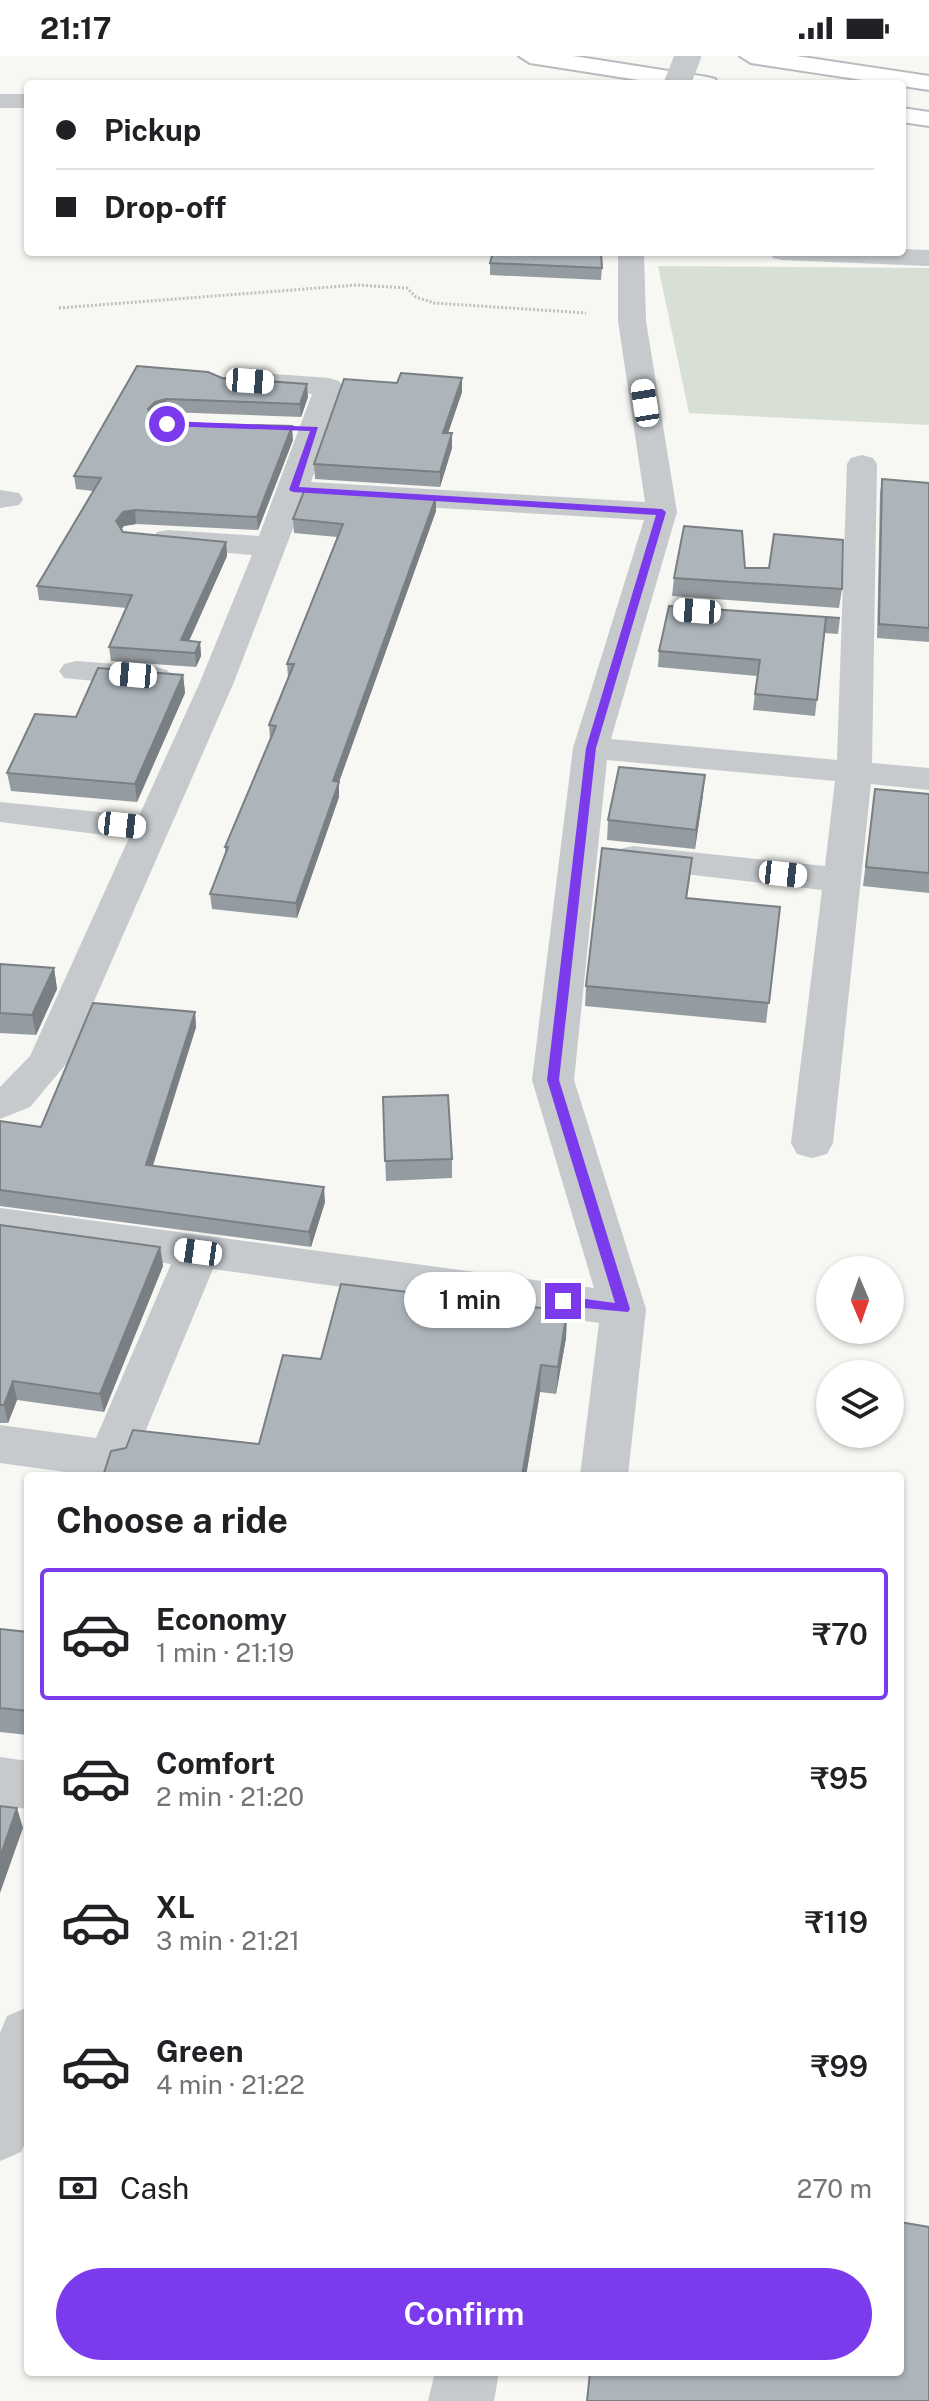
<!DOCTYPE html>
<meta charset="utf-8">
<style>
body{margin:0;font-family:"Public Sans",sans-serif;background:#f2f2f2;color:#202124;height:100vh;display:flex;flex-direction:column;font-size:30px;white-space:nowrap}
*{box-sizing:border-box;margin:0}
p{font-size:26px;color:#757577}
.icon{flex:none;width:44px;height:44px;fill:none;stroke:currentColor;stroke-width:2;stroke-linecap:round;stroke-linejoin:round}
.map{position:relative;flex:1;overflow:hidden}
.side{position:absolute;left:24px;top:1416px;width:880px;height:904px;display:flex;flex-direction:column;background:#fff;border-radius:8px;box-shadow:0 2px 6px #0004}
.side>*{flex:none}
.hud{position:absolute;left:24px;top:24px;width:882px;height:176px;border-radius:8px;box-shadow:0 2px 6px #0004;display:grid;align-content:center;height:176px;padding:0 32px;background:#fff}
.needle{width:52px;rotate:178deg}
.tools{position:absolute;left:816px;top:1200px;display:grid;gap:16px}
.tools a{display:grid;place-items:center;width:88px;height:88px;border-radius:50%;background:#fff;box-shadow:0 2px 6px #0004;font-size:40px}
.end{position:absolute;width:36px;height:36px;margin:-18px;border:10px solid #7c3aed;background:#fff;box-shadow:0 0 0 4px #fff}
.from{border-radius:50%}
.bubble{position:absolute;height:56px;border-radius:28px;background:#fff;box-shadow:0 2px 6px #0004;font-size:26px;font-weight:600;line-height:56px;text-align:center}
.car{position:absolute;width:24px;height:48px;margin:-24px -12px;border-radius:10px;box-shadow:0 0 6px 2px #0007;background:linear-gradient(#fff 24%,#345 0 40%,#fff 0 76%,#345 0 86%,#fff 0)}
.hud b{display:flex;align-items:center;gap:28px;height:76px;font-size:30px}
.hud b+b{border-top:2px solid #e0e0e0}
.hud i{width:20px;height:20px;background:#202124}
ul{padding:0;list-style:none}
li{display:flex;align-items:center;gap:24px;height:132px;margin:0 16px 12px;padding:0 16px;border:4px solid transparent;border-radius:8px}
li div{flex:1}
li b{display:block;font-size:30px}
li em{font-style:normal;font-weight:600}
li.current{border-color:#7c3aed}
li>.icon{width:72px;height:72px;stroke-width:1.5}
h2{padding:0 32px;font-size:36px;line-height:96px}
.pay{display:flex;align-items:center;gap:20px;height:88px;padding:0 32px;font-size:30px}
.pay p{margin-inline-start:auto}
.cta{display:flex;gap:16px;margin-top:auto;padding:16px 32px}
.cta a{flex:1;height:92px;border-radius:48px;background:#7c3aed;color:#fff;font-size:32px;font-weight:600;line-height:92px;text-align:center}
.status{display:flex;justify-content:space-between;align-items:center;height:56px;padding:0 40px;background:#fff;direction:ltr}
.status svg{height:22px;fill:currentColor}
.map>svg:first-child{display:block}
.green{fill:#d8dfd4}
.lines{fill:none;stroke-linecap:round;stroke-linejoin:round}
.highway-casing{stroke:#b8bcbf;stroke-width:4}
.path{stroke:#bdc0c2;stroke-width:3;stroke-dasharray:2 2;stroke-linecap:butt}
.street{fill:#c6cacd;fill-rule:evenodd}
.highway{fill:#fff;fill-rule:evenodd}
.street-bridge{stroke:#c6cacd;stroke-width:26}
.wall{fill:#959ca1}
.shaded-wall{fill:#797f83}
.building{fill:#adb5bb;stroke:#797f83;stroke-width:2}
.route{fill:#7c3aed}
</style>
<div class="status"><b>21:17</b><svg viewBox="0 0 49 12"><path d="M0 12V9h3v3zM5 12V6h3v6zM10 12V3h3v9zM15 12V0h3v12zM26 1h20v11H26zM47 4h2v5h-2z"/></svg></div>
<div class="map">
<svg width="929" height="2345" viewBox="0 0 929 2345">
<rect width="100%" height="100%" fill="#f7f7f3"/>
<!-- green -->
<path class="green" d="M658 210 929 212V369L689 357Z"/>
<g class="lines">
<defs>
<path id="highway" d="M519 0H573L707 21 715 23 718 28H664L530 7Z
M740 0H796L929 20V34L751 7Z
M902 52 929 56V70L902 66Z"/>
</defs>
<!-- highway casing -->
<use href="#highway" class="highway-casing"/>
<!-- path -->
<path class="path" d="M59 252 357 229 407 232 416 241 434 247 586 257"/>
<!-- street -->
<path class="street" d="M0 38H28V52H0Z
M902 193 929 194V210L782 204 773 202 769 196H902Z
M618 196H644L646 265 677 456 611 683 837 704 847 408 851 402 862 399 873 402 877 408 872 707 929 712V734L871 728 833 1087 827 1098 812 1102 797 1098 791 1087 822 834 633 812 620 809 614 801 620 793 633 790 825 810 835 725 607 704 574 1024 646 1253 628 1420H580L599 1267 213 1213 128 1417 94 1420 0 1407V1369L96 1382 171 1208 0 1184V1152L594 1232 532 1024 573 692 644 464 304 444 234 626 67 1007 30 1051 0 1063V1031L30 1000 129 782 0 766V746L139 760 200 626 252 499 168 492 157 490 152 483 157 476 168 474 259 480 312 338 239 331 235 325 239 319 249 316 329 322 339 325 343 331 311 426 645 446 618 265Z
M0 434 19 437 23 443 19 449 0 452Z
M76 605 155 611 167 614 172 621 167 628 155 631 64 622 59 615 64 608Z
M0 1701 28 1705V1753L0 1749Z
M28 1951V2081L21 2096 0 2105V1977L7 1960Z
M435 2316H499L494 2345H428Z"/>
<!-- highway -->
<use href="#highway" class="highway"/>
<!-- street-bridge -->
<path class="street-bridge" d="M677 28 688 0"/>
</g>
<!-- wall -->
<path class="wall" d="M490 207 602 212 601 224 490 219Z
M137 310 222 322 308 341 301 361 167 356 156 359 153 362 166 367 293 384 258 474 136 468 124 470 121 474 123 476 226 486 227 500 189 585 200 586 201 600 196 611 111 605 109 591 127 552 39 544 37 530 93 435 76 433 74 420Z
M462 336 448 377 452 392 440 431 315 423 314 408Z
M882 423 929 427V586L877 582 880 437Z
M436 455 339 726V741L297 862 212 853 210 838 225 798V791L270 683 269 669 288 622 287 608 337 481 294 477 293 463Z
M745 512 842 533 839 552 672 540 674 522Z
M669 550 840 562 838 578 824 577 815 660 753 654 757 620 658 611 659 595Z
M183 619 185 637 137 746 11 735 7 717 76 661Z
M875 733 929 738V837L863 830Z
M703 739 695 793 607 784 608 764Z
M690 821 687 842 780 851 766 967 585 950 586 930Z
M0 908 54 912 57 933 36 979 0 977Z
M195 956 196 971 153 1110 325 1146 311 1191 0 1150V1065L41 1071Z
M383 1041 452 1103V1122L386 1125Z
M0 1169 160 1191 163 1210 104 1356 17 1344 8 1367H0Z
M567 1255 566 1282 556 1338 540 1336 526 1420 259 1388 321 1303Z
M0 1573 28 1576V1679L0 1676Z"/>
<!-- shaded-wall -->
<path class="shaded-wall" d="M462 322V336L443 392V377Z
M307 328 308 341 301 361 300 348Z
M166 343 167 356 156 359 150 366 148 353 155 346Z
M292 370 293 384 258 474 257 461Z
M452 377V392L440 431V416Z
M436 441V455L339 726V741L297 862 296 847 333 725Z
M135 454 136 468 124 470 118 478 116 465 123 456Z
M226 486 227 500 184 596 181 584Z
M200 586 201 600 196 611 195 597Z
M183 619 185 637 137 746 135 728Z
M705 719 703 739 695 793 696 774Z
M54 912 57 933 36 979 32 959Z
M195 956 196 971 148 1124 146 1109Z
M324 1131 325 1146 311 1191 309 1176Z
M160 1191 163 1210 104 1356 100 1338Z
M567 1255 566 1282 556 1338 558 1311Z
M541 1309 540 1336 526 1420H522Z
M13 1325 17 1344 8 1367 4 1349Z
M17 1752 23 1772 0 1837V1801Z"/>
<!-- building -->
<path class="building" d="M493 196H601L602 212 490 207Z
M137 310 208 316 222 322 307 328 300 348 166 343 155 346 148 353 153 363 166 367 292 370 257 461 135 454 123 456 116 465 123 476 226 486 181 584 200 586 195 597 109 591 132 539 37 530 101 422 74 420Z
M401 317 462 322 443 377H452L440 416 314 408 344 323 397 327Z
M882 423 929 427V572L879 568Z
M305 433 436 441 333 725 339 726 296 847 210 838 228 791H225L276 670 269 669 294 608H287L343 468 293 463Z
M684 470 742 475 745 512H769L774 478 843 484 842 533 674 522Z
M669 550 840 562 826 561 817 644 755 638 760 604 659 595Z
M98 612 183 619 135 728 7 717 35 658 76 661Z
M619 711 705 719 696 774 608 764Z
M875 733 929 738V817L866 811Z
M602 792 692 802 686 842 780 851 769 947 586 930Z
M0 908 54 912 32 959 0 957Z
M93 947 195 956 146 1109 324 1131 309 1176 0 1134V1065L41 1071Z
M448 1039 452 1103 385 1105 383 1041Z
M0 1169 160 1191 100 1338 13 1325 4 1349H0Z
M341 1228 567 1255 558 1311 541 1309 522 1420H103L111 1395 126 1392 133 1374 259 1388 283 1299 321 1303Z
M0 1573 28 1576V1655L0 1652Z
M0 1750 17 1752 0 1801Z
M900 2166 929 2171V2345H587L590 2316H900Z"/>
<!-- route -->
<path class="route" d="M167 365 318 371 299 431 662 453 666 456 596 692 559 1024 630 1253 628 1256 563 1250 556 1245 563 1240 615 1247 547 1024 586 692 656 459 293 436 289 434 310 375 164 370Z"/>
</svg>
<div class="tools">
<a><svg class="needle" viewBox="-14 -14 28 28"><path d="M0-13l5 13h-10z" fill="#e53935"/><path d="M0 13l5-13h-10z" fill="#757577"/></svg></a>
<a><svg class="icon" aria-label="layers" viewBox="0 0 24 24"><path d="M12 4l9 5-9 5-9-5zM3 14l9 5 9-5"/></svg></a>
</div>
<i class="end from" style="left:167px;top:368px"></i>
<i class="end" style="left:563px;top:1245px"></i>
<div class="bubble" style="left:404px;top:1216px;width:132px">1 min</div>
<i class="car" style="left:250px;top:325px;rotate:94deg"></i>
<i class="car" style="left:645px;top:347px;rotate:351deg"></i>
<i class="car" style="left:697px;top:555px;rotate:274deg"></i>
<i class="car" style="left:133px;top:619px;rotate:275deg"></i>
<i class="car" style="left:122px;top:769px;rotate:96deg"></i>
<i class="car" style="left:783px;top:818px;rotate:96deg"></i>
<i class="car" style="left:198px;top:1196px;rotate:278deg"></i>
<div class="hud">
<b><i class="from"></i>Pickup</b>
<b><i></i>Drop-off</b>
</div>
<section class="side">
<h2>Choose a ride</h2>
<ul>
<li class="current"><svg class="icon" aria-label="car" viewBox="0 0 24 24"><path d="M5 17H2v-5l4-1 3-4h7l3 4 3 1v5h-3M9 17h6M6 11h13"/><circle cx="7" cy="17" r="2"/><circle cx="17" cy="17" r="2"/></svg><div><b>Economy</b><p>1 min · 21:19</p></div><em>₹70</em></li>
<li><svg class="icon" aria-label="car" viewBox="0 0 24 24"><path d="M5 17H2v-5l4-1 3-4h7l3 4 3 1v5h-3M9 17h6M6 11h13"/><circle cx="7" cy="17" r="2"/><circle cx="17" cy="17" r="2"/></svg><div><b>Comfort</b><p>2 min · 21:20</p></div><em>₹95</em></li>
<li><svg class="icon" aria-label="car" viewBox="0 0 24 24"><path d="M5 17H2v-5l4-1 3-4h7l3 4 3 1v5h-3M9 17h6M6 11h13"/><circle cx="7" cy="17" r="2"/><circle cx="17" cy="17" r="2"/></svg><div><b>XL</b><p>3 min · 21:21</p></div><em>₹119</em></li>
<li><svg class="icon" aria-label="car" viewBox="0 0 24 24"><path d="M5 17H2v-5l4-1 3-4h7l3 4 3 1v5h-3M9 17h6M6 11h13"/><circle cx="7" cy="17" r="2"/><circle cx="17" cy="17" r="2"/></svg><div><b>Green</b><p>4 min · 21:22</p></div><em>₹99</em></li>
</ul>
<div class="pay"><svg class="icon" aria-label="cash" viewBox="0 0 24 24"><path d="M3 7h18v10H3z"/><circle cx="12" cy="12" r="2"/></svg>Cash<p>270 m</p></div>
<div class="cta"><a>Confirm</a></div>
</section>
</div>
